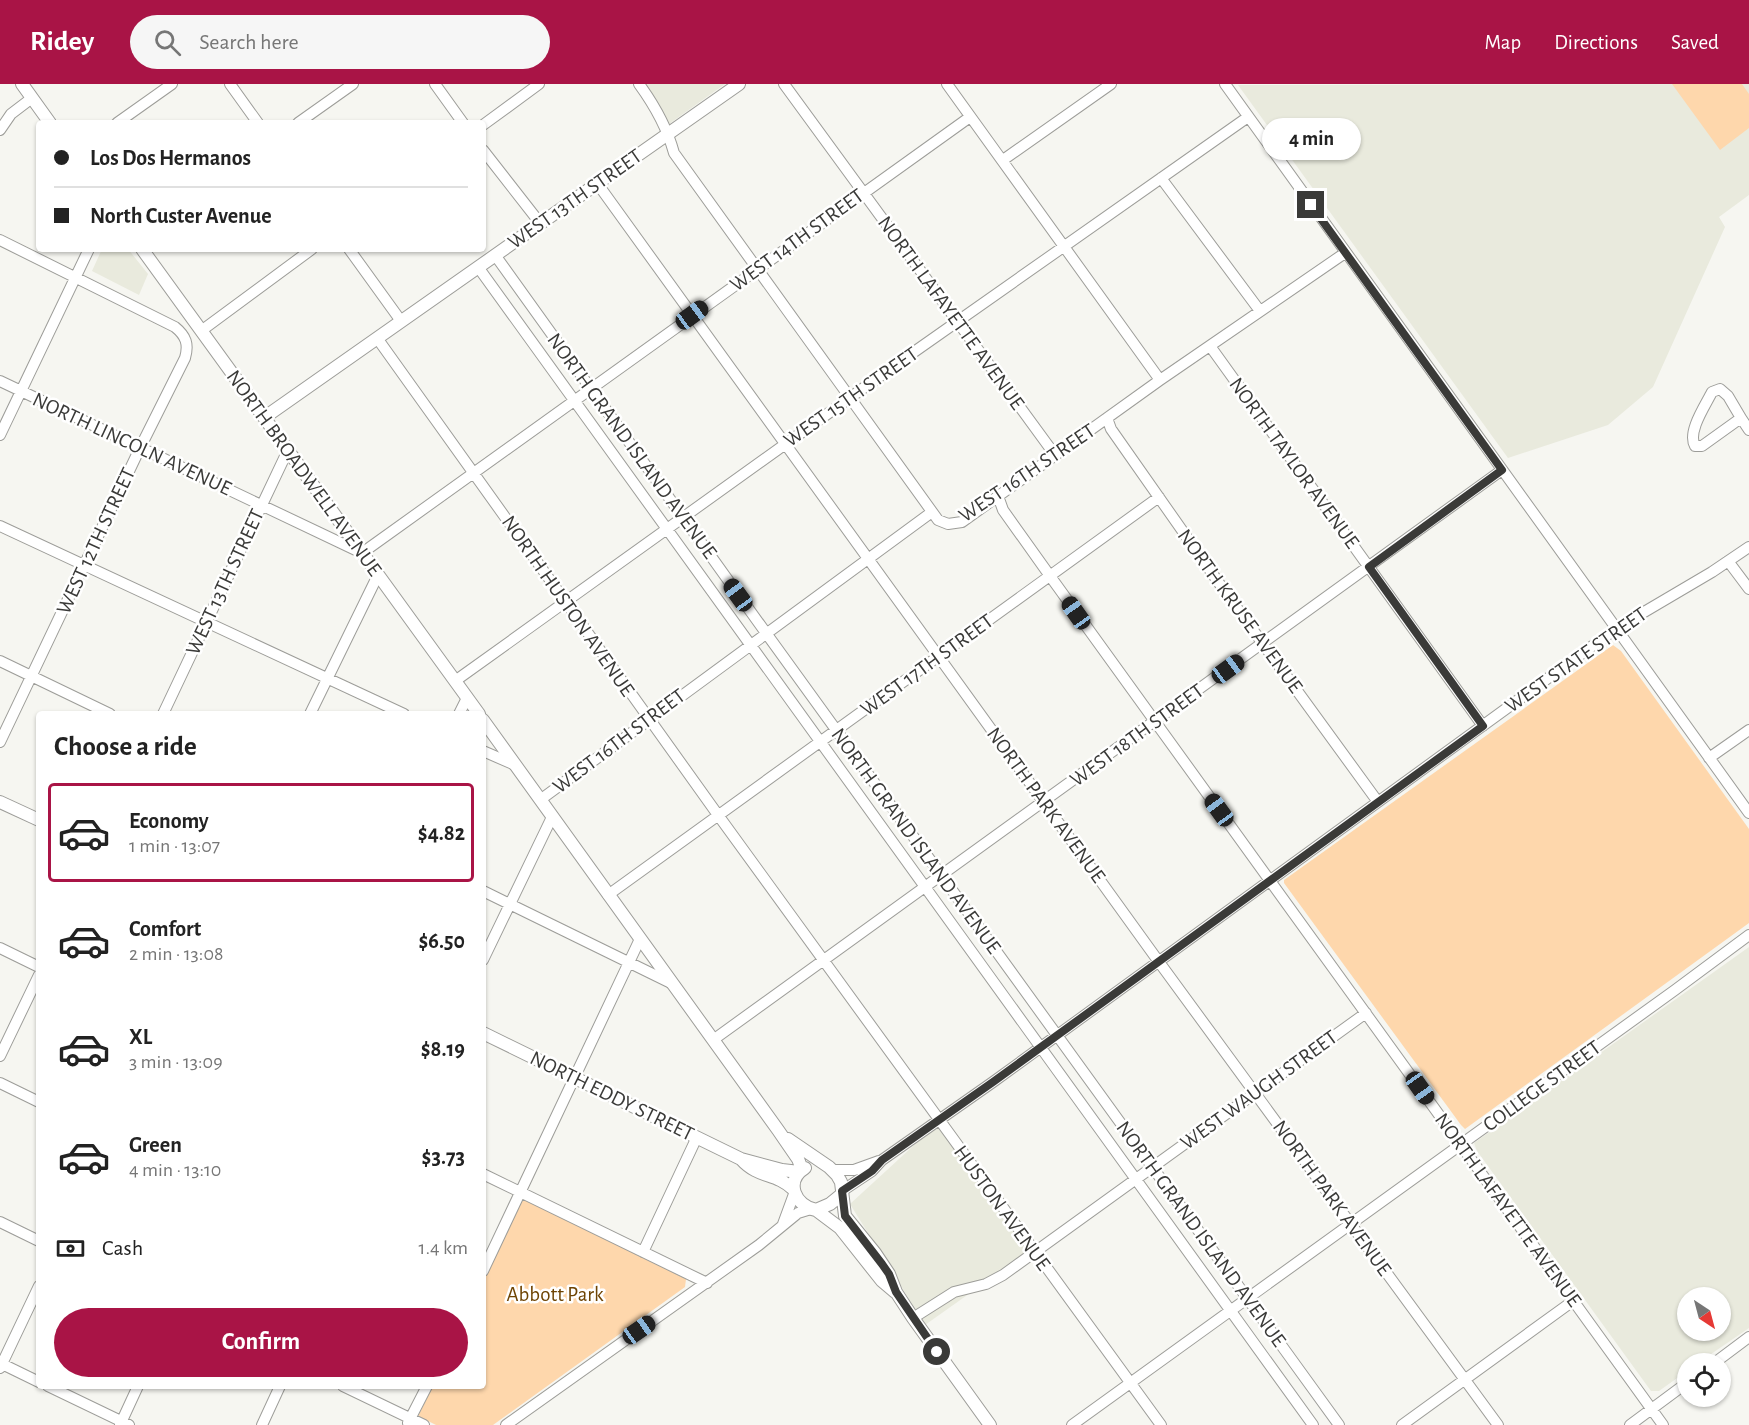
<!DOCTYPE html>
<meta charset="utf-8">
<style>
body{margin:0;font-family:"Alegreya Sans",sans-serif;background:#f6f6f6;color:#222;height:100vh;display:flex;flex-direction:column;font-size:22px;white-space:nowrap}
*{box-sizing:border-box;margin:0}
p{font-size:20px;color:#767676}
.icon{flex:none;width:33px;height:33px;fill:none;stroke:currentColor;stroke-width:2;stroke-linecap:round;stroke-linejoin:round}
.map{position:relative;flex:1;overflow:hidden}
.sheet{position:absolute;left:36px;top:627px;width:450px;height:678px;display:flex;flex-direction:column;background:#fff;border-radius:6px;box-shadow:0 2px 4px #0004}
.sheet>*{flex:none}
.guide{position:absolute;left:36px;top:36px;width:450px;height:132px;border-radius:6px;box-shadow:0 2px 4px #0004;display:grid;align-content:center;height:132px;padding:0 18px;background:#fff}
.needle{width:39px;rotate:144deg}
.controls{position:absolute;left:1677px;top:1203px;display:grid;gap:12px}
.controls a{display:grid;place-items:center;width:54px;height:54px;border-radius:50%;background:#fff;box-shadow:0 2px 4px #0004;font-size:30px}
.end{position:absolute;width:27px;height:27px;margin:-14px;border:8px solid #3a3a38;background:#fff;box-shadow:0 0 0 3px #fff}
.from{border-radius:50%}
.bubble{position:absolute;height:42px;border-radius:21px;background:#fff;box-shadow:0 2px 4px #0004;font-size:20px;font-weight:600;line-height:42px;text-align:center}
.car{position:absolute;width:18px;height:36px;margin:-18px -9px;border-radius:8px;box-shadow:0 0 4px 2px #0007;background:linear-gradient(#222 24%,#8ab4d8 0 40%,#222 0 76%,#8ab4d8 0 86%,#222 0)}
.guide b{display:flex;align-items:center;gap:21px;height:57px;font-size:22px}
.guide b+b{border-top:2px solid #e0e0e0}
.guide i{width:15px;height:15px;background:#222}
ul{padding:0;list-style:none}
li{display:flex;align-items:center;gap:18px;height:99px;margin:0 12px 9px;padding:0 6px;border:3px solid transparent;border-radius:6px}
li div{flex:1}
li b{display:block;font-size:22px}
li em{font-style:normal;font-weight:600}
li.current{border-color:#a91446}
li>.icon{width:54px;height:54px;stroke-width:1.5}
h2{padding:0 18px;font-size:27px;line-height:72px}
.pay{display:flex;align-items:center;gap:15px;height:66px;padding:0 18px;font-size:22px}
.pay p{margin-inline-start:auto}
.cta{display:flex;gap:12px;margin-top:auto;padding:12px 18px}
.cta a{flex:1;height:69px;border-radius:36px;background:#a91446;color:#fff;font-size:24px;font-weight:600;line-height:69px;text-align:center}
header{display:flex;align-items:center;gap:36px;box-sizing:border-box;height:84px;padding:0 30px;background:#a91446;color:#fff}
header strong{font-size:28px}
nav{display:flex;gap:33px;margin-inline-start:auto;font-size:21px}
.search{width:420px;height:54px;background:#f6f6f6;display:flex;align-items:center;gap:15px;box-sizing:border-box;padding:0 21px;border-radius:33px;color:#767676;font-size:22px}
.map>svg:first-child{display:block}
.built{fill:#e9eadd;fill-rule:evenodd}
.green{fill:#fed7ac}
.lines{fill:none;stroke-linecap:round;stroke-linejoin:round}
.minor-casing{stroke:#9d9d99;stroke-width:12}
.major-casing{stroke:#9d9d99;stroke-width:14}
.minor{stroke:#fff;stroke-width:10}
.major{stroke:#fff;stroke-width:12}
.route{stroke:#3a3a38;stroke-width:8}
.labels{text-anchor:middle;dominant-baseline:central;stroke-width:5;stroke-linejoin:round;paint-order:stroke}
.street-label{font-size:21px;fill:#3a3a38;stroke:#fff}
.park-label{font-size:21px;fill:#6e4403;stroke:#fff}
</style>
<header>
<strong>Ridey</strong>
<div class="search"><svg class="icon" aria-label="search" viewBox="0 0 24 24"><circle cx="10" cy="10" r="6"/><path d="M15 15l6 6"/></svg>Search here</div>
<nav><a>Map</a><a>Directions</a><a>Saved</a></nav>
</header>
<div class="map">
<svg width="1749" height="1341" viewBox="0 0 1749 1341">
<rect width="100%" height="100%" fill="#f6f6f1"/>
<!-- built -->
<path class="built" d="M640 0H725L669 40Z
M1749 0V111L1719 133 1725 143 1653 303 1608 341 1508 374 1238 1Z
M102 165H128L148 190 139 211 92 187Z
M1749 863V1244L1698 1279 1688 1280 1687 1287 1659 1307H1651L1477 1067 1474 1059ZM1688 1214H1720V1246H1688Z
M936 1041 1028 1168 925 1241 850 1120Z"/>
<!-- green -->
<path class="green" d="M1672 0H1742L1749 10V44L1720 66Z
M1613 561 1621 567 1749 745V839L1465 1045 1461 1041 1284 799V796Z
M523 1115 686 1195 685 1203 493 1341H436L418 1332 433 1302H483V1197Z"/>
<g class="lines">
<defs>
<path id="minor" d="M230 0 258 39
M435 0 463 39
M639 0C655 22 667 43 674 69L938 436 948 440 962 438 1160 296 1345 169
M784 0 1055 371
M947 0 1160 296
M1225 0 1749 729
M117 39 172 0
M298 39 353 0
M483 41 539 0
M0 46 11 30 32 14
M483 66 540 139
M1003 76 1111 0
M1161 94 1260 227
M597 99 1159 878 1498 1341
M0 156 175 243C186 252 189 260 185 274L140 364 0 658
M349 165 401 237
M495 171 766 549 1339 1341
M478 183 1313 1341
M201 247 312 165
M377 254 718 731 1161 1341
M1210 262 1483 642
M0 297 362 469 970 33
M1720 305 1728 312 1741 334 1702 362H1695C1687 348 1705 322 1712 308Z
M1107 334 1111 345 1226 509 1378 718
M1741 334 1749 346
M0 351 89 165
M998 412 1003 426 1050 492 1663 1341
M0 442 404 630
M1728 477 1749 505
M0 577 110 630
M455 597 904 275 1248 33
M163 630 288 366
M310 630 378 491
M459 630 467 614
M483 667 515 681
M1709 674 1749 646
M540 716 932 428
M483 807 673 900
M608 811 1159 413
M0 864 39 883
M483 876 552 733
M713 956 1502 386
M0 972 39 891
M0 999 39 1018
M833 1086H854L879 1077
M483 1090 707 1199
M842 1107 872 1087 882 1076 993 998 1617 544 1712 488 1749 463
M0 1138 39 1157
M783 1140 794 1110
M643 1168 697 1053
M483 1187 640 855
M913 1234 954 1208 986 1200 1003 1191 1366 929
M0 1279 39 1298
M1713 1280 1749 1253
M0 1284 39 1202
M48 1302 129 1341
M343 1302 424 1341
M408 1339 427 1302
M120 1341 138 1302
M262 1341 280 1302
M506 1341 759 1161 798 1129 811 1125
M1072 1341 1675 906 1749 851
M1402 1341 1573 1217
M1630 1341 1688 1298"/>
<path id="major" d="M22 0 50 39
M142 165 479 630
M265 333 739 0
M483 636 778 1046 798 1075 802 1085
M0 718 39 736
M483 949 741 1075 782 1086 799 1088
M788 1055 829 1083 837 1091 841 1098 845 1132 875 1169 889 1190 896 1208 913 1234 990 1341
M741 1075C759 1095 775 1088 793 1105
M805 1084C784 1097 795 1122 816 1126L830 1120 841 1111
M816 1126 840 1144 882 1197 895 1208"/>
</defs>
<!-- minor casing -->
<use href="#minor" class="minor-casing"/>
<!-- major casing -->
<use href="#major" class="major-casing"/>
<!-- minor -->
<use href="#minor" class="minor"/>
<!-- major -->
<use href="#major" class="major"/>
</g>
<g class="lines">
<!-- route -->
<path class="route" d="M937 1268 896 1208 889 1190 882 1180 845 1132 842 1107 872 1087 882 1076 993 998 1483 642 1369 483 1502 386 1311 121"/>
</g>
<g class="labels">
<!-- street labels -->
<g class="street-label">
<text transform="translate(575 115) rotate(-35)">WEST 13TH STREET</text>
<text transform="translate(797 156) rotate(-36)">WEST 14TH STREET</text>
<text transform="translate(951 229) rotate(54)">NORTH LAFAYETTE AVENUE</text>
<text transform="translate(851 313) rotate(-35)">WEST 15TH STREET</text>
<text transform="translate(132 360) rotate(25)">NORTH LINCOLN AVENUE</text>
<text transform="translate(632 362) rotate(54)">NORTH GRAND ISLAND AVENUE</text>
<text transform="translate(1294 379) rotate(54)">NORTH TAYLOR AVENUE</text>
<text transform="translate(304 389) rotate(54)">NORTH BROADWELL AVENUE</text>
<text transform="translate(1027 389) rotate(-34)">WEST 16TH STREET</text>
<text transform="translate(96 457) rotate(-65)">WEST 12TH STREET</text>
<text transform="translate(225 498) rotate(-65)">WEST 13TH STREET</text>
<text transform="translate(568 522) rotate(55)">NORTH HUSTON AVENUE</text>
<text transform="translate(1240 527) rotate(54)">NORTH KRUSE AVENUE</text>
<text transform="translate(1576 576) rotate(-35)">WEST STATE STREET</text>
<text transform="translate(927 581) rotate(-36)">WEST 17TH STREET</text>
<text transform="translate(1137 651) rotate(-36)">WEST 18TH STREET</text>
<text transform="translate(619 657) rotate(-37)">WEST 16TH STREET</text>
<text transform="translate(1046 721) rotate(54)">NORTH PARK AVENUE</text>
<text transform="translate(916 757) rotate(54)">NORTH GRAND ISLAND AVENUE</text>
<text transform="translate(1542 1002) rotate(-36)">COLLEGE STREET</text>
<text transform="translate(1259 1006) rotate(-36)">WEST WAUGH STREET</text>
<text transform="translate(612 1012) rotate(26)">NORTH EDDY STREET</text>
<text transform="translate(1332 1114) rotate(54)">NORTH PARK AVENUE</text>
<text transform="translate(1002 1124) rotate(54)">HUSTON AVENUE</text>
<text transform="translate(1508 1126) rotate(54)">NORTH LAFAYETTE AVENUE</text>
<text transform="translate(1201 1150) rotate(54)">NORTH GRAND ISLAND AVENUE</text>
</g>
<!-- park labels -->
<g class="park-label">
<text x="555" y="1210">Abbott Park</text>
</g>
</g>
</svg>
<div class="controls">
<a><svg class="needle" viewBox="-14 -14 28 28"><path d="M0-13l5 13h-10z" fill="#e53935"/><path d="M0 13l5-13h-10z" fill="#767676"/></svg></a>
<a><svg class="icon" aria-label="locate" viewBox="0 0 24 24"><circle cx="12" cy="12" r="6"/><path d="M12 2v4M12 18v4M2 12h4M18 12h4"/></svg></a>
</div>
<i class="end from" style="left:937px;top:1268px"></i>
<i class="end" style="left:1311px;top:121px"></i>
<div class="bubble" style="left:1262px;top:34px;width:99px">4 min</div>
<i class="car" style="left:692px;top:231px;rotate:54deg"></i>
<i class="car" style="left:738px;top:511px;rotate:324deg"></i>
<i class="car" style="left:1076px;top:529px;rotate:325deg"></i>
<i class="car" style="left:1228px;top:585px;rotate:54deg"></i>
<i class="car" style="left:1219px;top:726px;rotate:324deg"></i>
<i class="car" style="left:1420px;top:1004px;rotate:145deg"></i>
<i class="car" style="left:639px;top:1246px;rotate:55deg"></i>
<div class="guide">
<b><i class="from"></i>Los Dos Hermanos</b>
<b><i></i>North Custer Avenue</b>
</div>
<section class="sheet">
<h2>Choose a ride</h2>
<ul>
<li class="current"><svg class="icon" aria-label="car" viewBox="0 0 24 24"><path d="M5 17H2v-5l4-1 3-4h7l3 4 3 1v5h-3M9 17h6M6 11h13"/><circle cx="7" cy="17" r="2"/><circle cx="17" cy="17" r="2"/></svg><div><b>Economy</b><p>1 min · 13:07</p></div><em>$4.82</em></li>
<li><svg class="icon" aria-label="car" viewBox="0 0 24 24"><path d="M5 17H2v-5l4-1 3-4h7l3 4 3 1v5h-3M9 17h6M6 11h13"/><circle cx="7" cy="17" r="2"/><circle cx="17" cy="17" r="2"/></svg><div><b>Comfort</b><p>2 min · 13:08</p></div><em>$6.50</em></li>
<li><svg class="icon" aria-label="car" viewBox="0 0 24 24"><path d="M5 17H2v-5l4-1 3-4h7l3 4 3 1v5h-3M9 17h6M6 11h13"/><circle cx="7" cy="17" r="2"/><circle cx="17" cy="17" r="2"/></svg><div><b>XL</b><p>3 min · 13:09</p></div><em>$8.19</em></li>
<li><svg class="icon" aria-label="car" viewBox="0 0 24 24"><path d="M5 17H2v-5l4-1 3-4h7l3 4 3 1v5h-3M9 17h6M6 11h13"/><circle cx="7" cy="17" r="2"/><circle cx="17" cy="17" r="2"/></svg><div><b>Green</b><p>4 min · 13:10</p></div><em>$3.73</em></li>
</ul>
<div class="pay"><svg class="icon" aria-label="cash" viewBox="0 0 24 24"><path d="M3 7h18v10H3z"/><circle cx="12" cy="12" r="2"/></svg>Cash<p>1.4 km</p></div>
<div class="cta"><a>Confirm</a></div>
</section>
</div>
